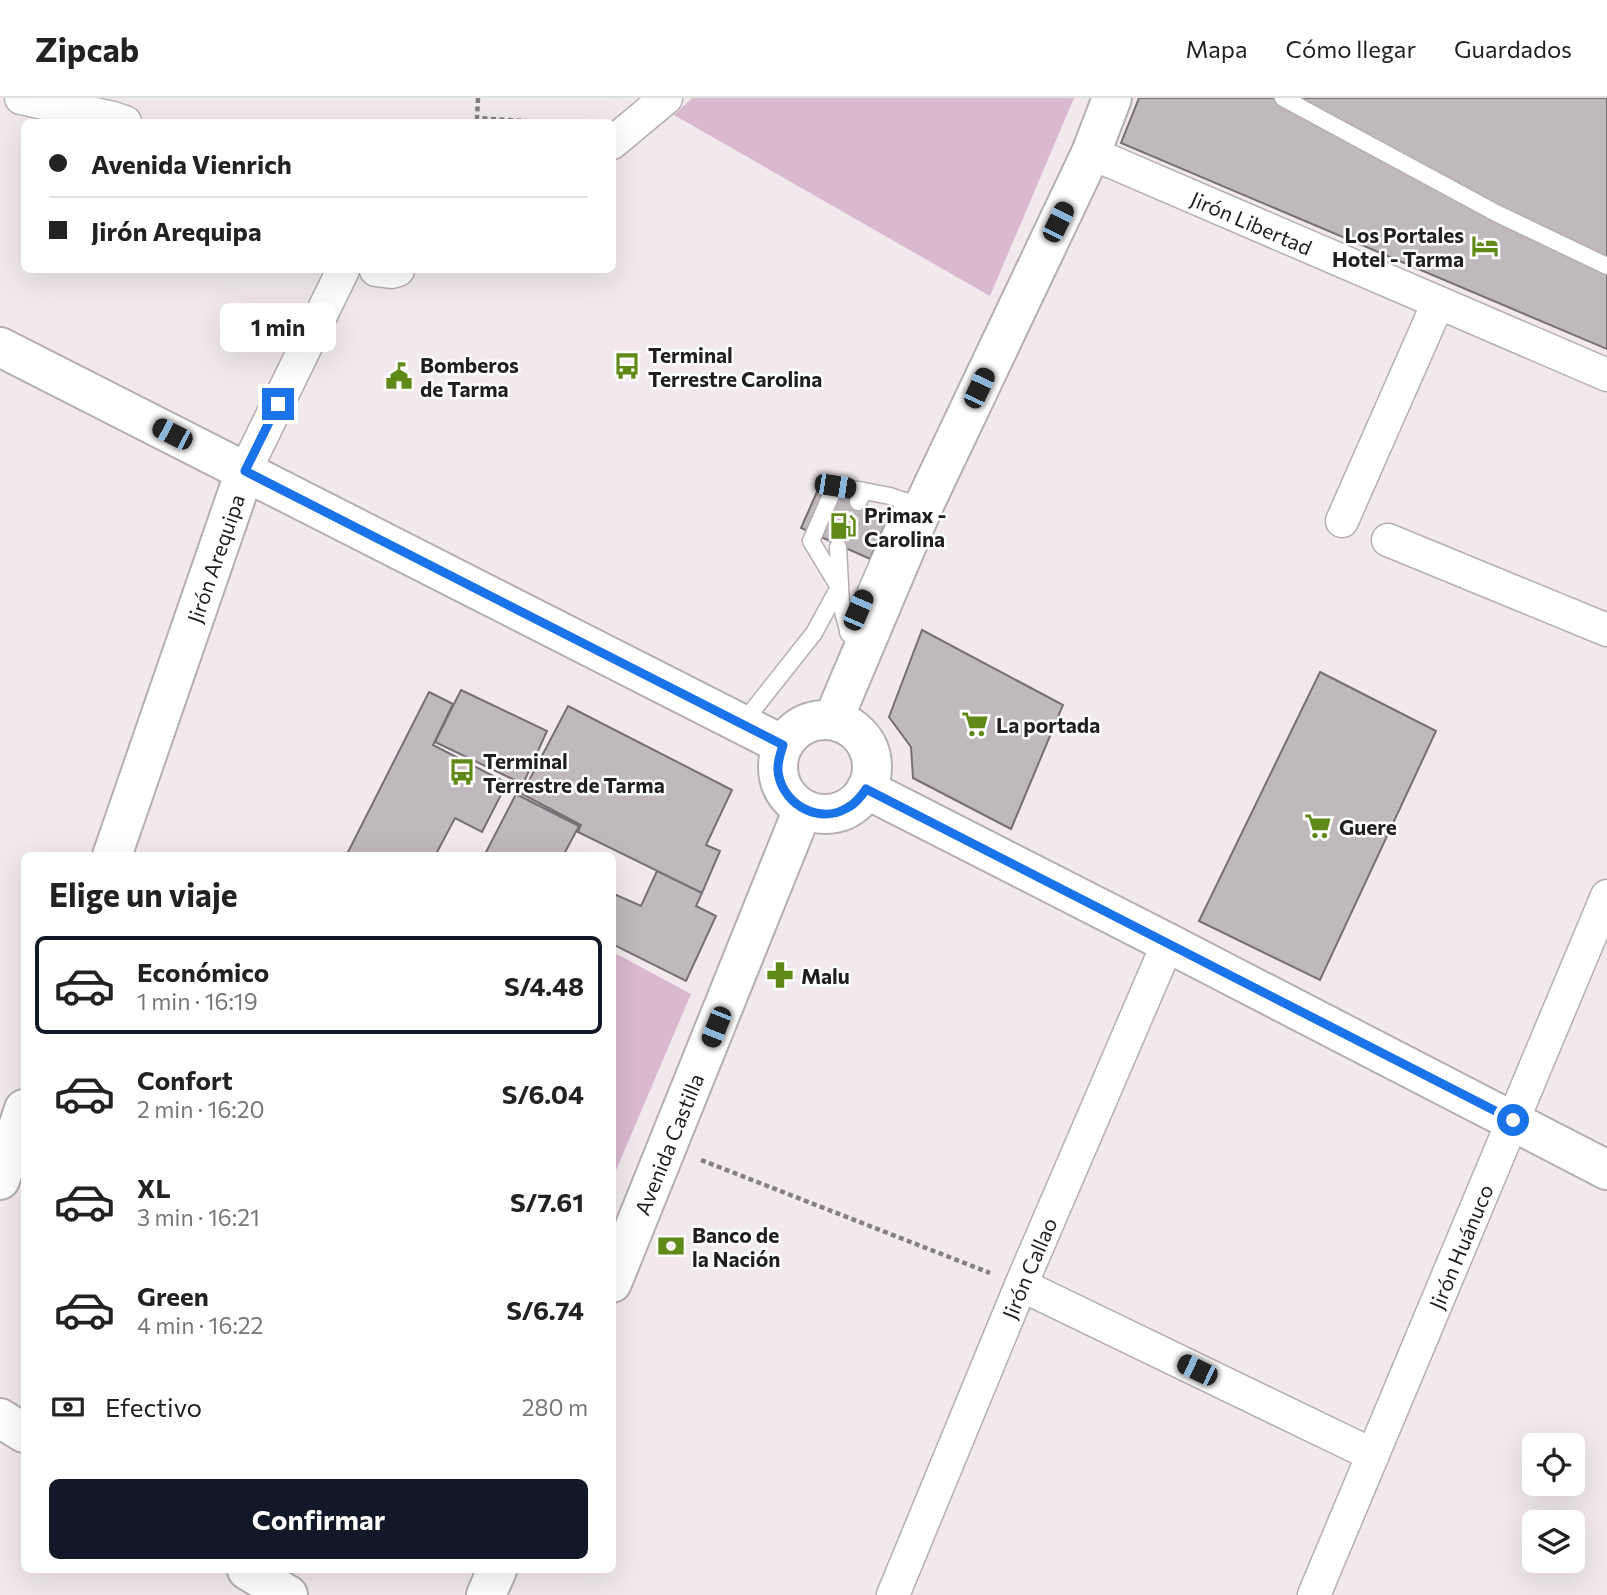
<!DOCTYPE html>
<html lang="es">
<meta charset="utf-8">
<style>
body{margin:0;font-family:Commissioner,sans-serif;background:#f2f2f2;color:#222;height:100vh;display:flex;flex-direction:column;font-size:26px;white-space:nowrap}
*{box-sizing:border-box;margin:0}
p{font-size:23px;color:#767676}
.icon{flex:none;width:38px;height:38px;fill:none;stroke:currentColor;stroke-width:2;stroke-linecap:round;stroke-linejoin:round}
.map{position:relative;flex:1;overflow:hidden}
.details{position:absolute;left:21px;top:754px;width:595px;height:721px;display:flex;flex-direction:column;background:#fff;border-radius:10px;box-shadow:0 7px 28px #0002}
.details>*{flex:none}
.top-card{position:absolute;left:21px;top:21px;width:595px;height:154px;border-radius:10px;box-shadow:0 7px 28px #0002;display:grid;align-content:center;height:154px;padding:0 28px;background:#fff}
.controls{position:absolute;left:1522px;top:1335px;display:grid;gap:14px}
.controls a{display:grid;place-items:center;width:63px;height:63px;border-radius:10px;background:#fff;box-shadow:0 7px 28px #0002;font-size:35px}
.end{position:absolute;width:32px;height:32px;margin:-16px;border:9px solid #1a73e8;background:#fff;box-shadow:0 0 0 4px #fff}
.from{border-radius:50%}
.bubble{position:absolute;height:49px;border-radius:10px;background:#fff;box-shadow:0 7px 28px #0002;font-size:23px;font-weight:700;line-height:49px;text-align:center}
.car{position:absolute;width:21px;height:42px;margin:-21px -10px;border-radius:9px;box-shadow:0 0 5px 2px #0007;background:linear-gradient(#222 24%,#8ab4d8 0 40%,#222 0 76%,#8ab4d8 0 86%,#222 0)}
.top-card b{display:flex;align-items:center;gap:24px;height:66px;font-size:26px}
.top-card b+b{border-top:2px solid #e0e0e0}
.top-card i{width:18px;height:18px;background:#222}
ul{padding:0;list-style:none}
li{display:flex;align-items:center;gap:21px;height:98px;margin:0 14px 10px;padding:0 14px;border:4px solid transparent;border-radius:10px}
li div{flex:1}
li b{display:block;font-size:26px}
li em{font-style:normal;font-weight:700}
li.selected{border-color:#111827}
li>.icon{width:63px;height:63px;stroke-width:1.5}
h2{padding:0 28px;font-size:32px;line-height:84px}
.pay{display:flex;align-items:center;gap:18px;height:77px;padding:0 28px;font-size:26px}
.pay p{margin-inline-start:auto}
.primary-button{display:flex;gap:14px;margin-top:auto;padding:14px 28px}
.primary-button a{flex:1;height:80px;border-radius:10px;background:#111827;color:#fff;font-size:28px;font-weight:700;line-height:80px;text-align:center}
header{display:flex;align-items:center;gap:42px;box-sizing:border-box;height:98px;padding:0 35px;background:#fff;border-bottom:2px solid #e0e0e0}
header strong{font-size:33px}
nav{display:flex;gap:38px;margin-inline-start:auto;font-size:24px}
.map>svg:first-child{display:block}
.green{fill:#dab9cf}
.building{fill:#bfb8bd;stroke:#766f74;stroke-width:2}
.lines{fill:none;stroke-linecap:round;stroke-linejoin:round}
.service-casing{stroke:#b5aeb3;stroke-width:19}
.minor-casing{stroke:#b5aeb3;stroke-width:35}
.tertiary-casing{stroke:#b5aeb3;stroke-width:42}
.secondary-casing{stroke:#b5aeb3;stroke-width:42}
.trunk-casing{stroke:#b5aeb3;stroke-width:42}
.path{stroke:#847f82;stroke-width:4.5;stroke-dasharray:5 3.5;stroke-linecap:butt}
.service{stroke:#fff;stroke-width:16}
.minor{stroke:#fff;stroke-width:32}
.tertiary{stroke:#fff;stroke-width:38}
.secondary{stroke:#fff;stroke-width:38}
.trunk{stroke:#fff;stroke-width:38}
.route{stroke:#1a73e8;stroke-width:9}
.labels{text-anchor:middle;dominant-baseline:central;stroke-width:5;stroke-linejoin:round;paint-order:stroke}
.street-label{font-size:21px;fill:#211e20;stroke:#fff}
.poi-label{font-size:21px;font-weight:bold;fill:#211e20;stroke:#fff;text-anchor:start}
</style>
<header>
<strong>Zipcab</strong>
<nav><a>Mapa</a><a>Cómo llegar</a><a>Guardados</a></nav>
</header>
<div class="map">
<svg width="1607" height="1497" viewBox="0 0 1607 1497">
<rect width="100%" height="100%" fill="#f1e9ee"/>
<!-- green -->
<path class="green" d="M692 0H1074L990 198 674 17Z
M613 854 691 896 614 1077H612Z"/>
<!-- building -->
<path class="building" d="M1139 0H1607V251L1121 45Z
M820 387 889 418 870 461 801 430Z
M922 532 1063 607 1011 731 913 680 911 649 889 619Z
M1320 574 1436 633 1320 882 1199 823Z
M461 592 547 633 523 686 435 644Z
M429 594 453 606 433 647 507 685 482 734 455 720 435 758H346Z
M568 608 732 692 706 747 720 753 702 795 578 734 581 727 522 696Z
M516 696 579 728 563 758H484Z
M657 773 702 795 696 808 716 818 686 883 612 846V795L641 808Z"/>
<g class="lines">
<defs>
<path id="service" d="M1283 0 1496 115 1607 168
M858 404 864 393 890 398 914 406
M838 449 841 506 849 536
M848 534 905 403
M742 626 814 535 839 489 811 443 835 388 864 393"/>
<g id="minor">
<path d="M21 0 113 20 125 24"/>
<path d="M612 45 666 0"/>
<path id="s1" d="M1091 55 1607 277"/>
<path d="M376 172 391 174 398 172"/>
<path d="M245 373 343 172"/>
<path d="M1342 423 1438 205"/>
<path d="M1388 442 1607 532"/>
<path d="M1021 1187 1373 1357"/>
<path id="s2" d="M893 1497 1021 1187 1168 845"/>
<path id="s3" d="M1314 1497 1607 798"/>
</g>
<g id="tertiary">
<path id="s4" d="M112 758 245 373"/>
<path d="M0 1082 24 1011"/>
<path d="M0 1320 24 1335"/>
<path d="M247 1472 288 1497"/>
</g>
<g id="secondary">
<path id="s5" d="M612 1185 803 711"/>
<path d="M486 1497 497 1472"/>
</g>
<path id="trunk" d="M0 249 783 647
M833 622 923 409 1091 55 1112 0
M778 669a47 47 0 1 1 94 0a47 47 0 1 1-94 0Z
M866 691 1168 845 1607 1072"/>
</defs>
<!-- service casing -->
<use href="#service" class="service-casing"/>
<!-- minor casing -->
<use href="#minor" class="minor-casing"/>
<!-- tertiary casing -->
<use href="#tertiary" class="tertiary-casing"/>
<!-- secondary casing -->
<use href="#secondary" class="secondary-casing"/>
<!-- trunk casing -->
<use href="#trunk" class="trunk-casing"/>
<!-- path -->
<path class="path" d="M478 0 477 20 540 24
M701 1062 990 1175"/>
<!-- service -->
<use href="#service" class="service"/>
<!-- minor -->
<use href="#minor" class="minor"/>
<!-- tertiary -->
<use href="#tertiary" class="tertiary"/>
<!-- secondary -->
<use href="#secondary" class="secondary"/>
<!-- trunk -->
<use href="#trunk" class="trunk"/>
</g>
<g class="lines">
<!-- route -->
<path class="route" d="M278 306 245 373 783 647C780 657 776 668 779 679 786 708 820 726 847 710 855 706 861 699 866 691L1513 1022"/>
</g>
<!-- icons -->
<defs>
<symbol id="hotel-bare" viewBox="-9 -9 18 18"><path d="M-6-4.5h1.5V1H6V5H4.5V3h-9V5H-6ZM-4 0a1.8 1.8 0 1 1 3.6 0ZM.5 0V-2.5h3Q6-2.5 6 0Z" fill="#608a17" stroke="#fff" stroke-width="2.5" paint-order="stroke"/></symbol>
<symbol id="bus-bare" viewBox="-9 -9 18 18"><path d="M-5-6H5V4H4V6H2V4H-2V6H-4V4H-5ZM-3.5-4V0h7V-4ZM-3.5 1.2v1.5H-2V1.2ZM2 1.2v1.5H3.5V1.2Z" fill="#608a17" stroke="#fff" stroke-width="2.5" paint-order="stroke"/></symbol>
<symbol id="civic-bare" viewBox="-9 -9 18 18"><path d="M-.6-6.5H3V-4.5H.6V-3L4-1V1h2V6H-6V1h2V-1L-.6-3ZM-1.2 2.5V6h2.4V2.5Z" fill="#608a17" stroke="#fff" stroke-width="2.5" paint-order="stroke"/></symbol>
<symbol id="fuel-bare" viewBox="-9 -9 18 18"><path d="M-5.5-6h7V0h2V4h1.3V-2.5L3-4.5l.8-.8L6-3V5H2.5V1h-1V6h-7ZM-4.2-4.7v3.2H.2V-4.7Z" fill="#608a17" stroke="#fff" stroke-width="2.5" paint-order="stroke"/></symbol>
<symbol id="supermarket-bare" viewBox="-9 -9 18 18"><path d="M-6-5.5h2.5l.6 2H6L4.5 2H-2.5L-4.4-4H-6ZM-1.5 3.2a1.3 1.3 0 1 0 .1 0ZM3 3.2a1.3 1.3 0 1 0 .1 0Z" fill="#608a17" stroke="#fff" stroke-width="2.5" paint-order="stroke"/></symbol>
<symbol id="pharmacy-bare" viewBox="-9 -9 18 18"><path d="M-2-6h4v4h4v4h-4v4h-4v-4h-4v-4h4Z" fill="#608a17" stroke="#fff" stroke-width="2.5" paint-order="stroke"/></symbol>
<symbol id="bank-bare" viewBox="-9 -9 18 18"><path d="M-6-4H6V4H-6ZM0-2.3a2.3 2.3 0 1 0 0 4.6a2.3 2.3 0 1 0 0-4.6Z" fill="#608a17" stroke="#fff" stroke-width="2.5" paint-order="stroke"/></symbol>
</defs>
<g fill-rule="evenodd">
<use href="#hotel-bare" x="1466" y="129" width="38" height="38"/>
<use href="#bus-bare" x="608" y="249" width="38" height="38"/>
<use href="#civic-bare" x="380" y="259" width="38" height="38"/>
<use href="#fuel-bare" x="824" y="409" width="38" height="38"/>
<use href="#supermarket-bare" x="956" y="607" width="38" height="38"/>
<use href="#bus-bare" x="443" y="655" width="38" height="38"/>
<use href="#supermarket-bare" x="1299" y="709" width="38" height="38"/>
<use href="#pharmacy-bare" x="761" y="858" width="38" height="38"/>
<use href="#bank-bare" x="652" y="1129" width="38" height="38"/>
</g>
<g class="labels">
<!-- street labels -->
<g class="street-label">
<text stroke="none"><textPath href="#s1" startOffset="175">Jirón Libertad</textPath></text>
<text stroke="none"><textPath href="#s4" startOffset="315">Jirón Arequipa</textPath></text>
<text stroke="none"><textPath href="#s5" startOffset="150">Avenida Castilla</textPath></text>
<text stroke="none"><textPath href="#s3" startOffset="378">Jirón Huánuco</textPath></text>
<text stroke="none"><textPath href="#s2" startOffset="354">Jirón Callao</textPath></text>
</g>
<!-- poi labels -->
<g class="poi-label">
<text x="1464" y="136" text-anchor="end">Los Portales<tspan x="1464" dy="24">Hotel - Tarma</tspan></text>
<text x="648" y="256">Terminal<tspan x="648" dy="24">Terrestre Carolina</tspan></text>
<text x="420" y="266">Bomberos<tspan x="420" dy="24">de Tarma</tspan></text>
<text x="864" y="416">Primax -<tspan x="864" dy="24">Carolina</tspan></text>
<text x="996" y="626">La portada</text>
<text x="483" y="662">Terminal<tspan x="483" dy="24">Terrestre de Tarma</tspan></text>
<text x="1339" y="728">Guere</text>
<text x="801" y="877">Malu</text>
<text x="692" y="1136">Banco de<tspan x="692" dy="24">la Nación</tspan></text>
</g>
</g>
</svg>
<div class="controls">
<a><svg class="icon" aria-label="locate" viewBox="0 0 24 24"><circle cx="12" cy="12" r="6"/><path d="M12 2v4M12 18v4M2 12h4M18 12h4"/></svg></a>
<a><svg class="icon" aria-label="layers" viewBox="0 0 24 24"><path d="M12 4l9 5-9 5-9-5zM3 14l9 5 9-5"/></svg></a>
</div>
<i class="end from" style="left:1513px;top:1022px"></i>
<i class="end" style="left:278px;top:306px"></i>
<div class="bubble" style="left:220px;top:205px;width:116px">1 min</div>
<i class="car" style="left:1058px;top:124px;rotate:26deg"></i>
<i class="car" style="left:979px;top:290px;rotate:25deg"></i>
<i class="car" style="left:172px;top:336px;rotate:297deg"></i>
<i class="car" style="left:835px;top:388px;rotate:99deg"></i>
<i class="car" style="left:858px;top:512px;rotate:23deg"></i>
<i class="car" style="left:716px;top:929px;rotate:202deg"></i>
<i class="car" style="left:1197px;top:1272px;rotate:296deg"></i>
<div class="top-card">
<b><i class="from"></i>Avenida Vienrich</b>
<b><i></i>Jirón Arequipa</b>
</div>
<section class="details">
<h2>Elige un viaje</h2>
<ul>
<li class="selected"><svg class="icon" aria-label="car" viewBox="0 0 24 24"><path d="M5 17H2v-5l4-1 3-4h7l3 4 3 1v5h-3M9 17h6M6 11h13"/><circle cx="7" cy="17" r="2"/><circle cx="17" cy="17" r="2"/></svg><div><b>Económico</b><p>1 min · 16:19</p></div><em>S/4.48</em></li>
<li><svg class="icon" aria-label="car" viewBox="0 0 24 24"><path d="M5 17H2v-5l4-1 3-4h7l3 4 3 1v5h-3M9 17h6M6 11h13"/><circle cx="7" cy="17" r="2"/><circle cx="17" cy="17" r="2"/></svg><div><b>Confort</b><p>2 min · 16:20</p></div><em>S/6.04</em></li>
<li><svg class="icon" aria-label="car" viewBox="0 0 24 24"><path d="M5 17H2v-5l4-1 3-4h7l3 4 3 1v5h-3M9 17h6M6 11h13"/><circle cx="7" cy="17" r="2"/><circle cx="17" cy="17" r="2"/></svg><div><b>XL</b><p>3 min · 16:21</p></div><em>S/7.61</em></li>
<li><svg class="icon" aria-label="car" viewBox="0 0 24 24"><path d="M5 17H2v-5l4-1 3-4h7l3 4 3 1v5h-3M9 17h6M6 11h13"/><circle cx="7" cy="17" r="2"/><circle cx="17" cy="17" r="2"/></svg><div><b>Green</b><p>4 min · 16:22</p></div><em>S/6.74</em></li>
</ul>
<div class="pay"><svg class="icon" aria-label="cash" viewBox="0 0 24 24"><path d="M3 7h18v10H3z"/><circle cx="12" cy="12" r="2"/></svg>Efectivo<p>280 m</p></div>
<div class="primary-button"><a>Confirmar</a></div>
</section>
</div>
